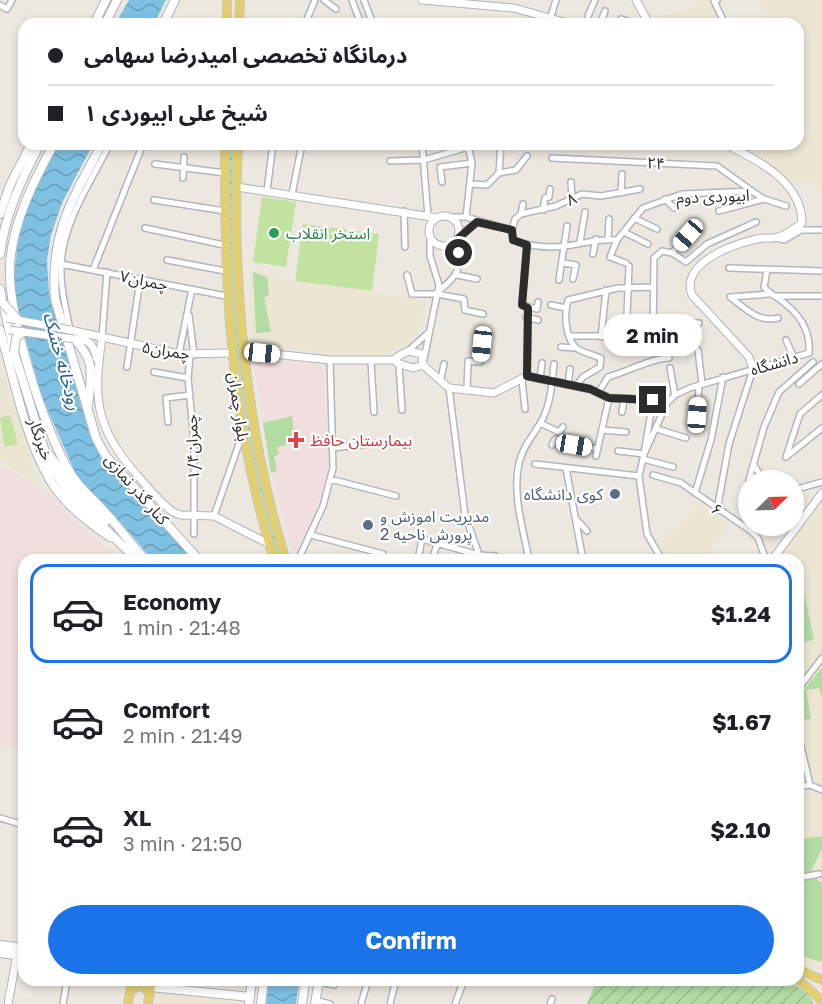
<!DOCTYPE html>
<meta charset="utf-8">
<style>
body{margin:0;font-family:"Golos Text","Noto Sans Arabic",sans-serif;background:#f6f6f6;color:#202124;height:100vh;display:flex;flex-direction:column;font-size:22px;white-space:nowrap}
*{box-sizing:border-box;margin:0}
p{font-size:20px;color:#757577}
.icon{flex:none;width:33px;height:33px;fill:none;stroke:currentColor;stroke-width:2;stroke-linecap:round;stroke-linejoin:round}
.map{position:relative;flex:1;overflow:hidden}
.panel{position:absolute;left:18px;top:554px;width:786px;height:432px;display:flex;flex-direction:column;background:#fff;border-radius:18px;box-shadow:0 3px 9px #0003}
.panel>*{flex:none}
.hud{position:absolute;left:18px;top:18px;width:786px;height:132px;border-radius:18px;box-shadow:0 3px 9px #0003;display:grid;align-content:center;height:132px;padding:0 30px;background:#fff}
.needle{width:39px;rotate:67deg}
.tools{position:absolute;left:738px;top:470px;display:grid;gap:12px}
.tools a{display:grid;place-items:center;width:66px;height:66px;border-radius:50%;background:#fff;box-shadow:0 3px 9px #0003;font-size:30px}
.end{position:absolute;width:27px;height:27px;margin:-14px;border:8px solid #2c2c2c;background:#fff;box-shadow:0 0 0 3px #fff}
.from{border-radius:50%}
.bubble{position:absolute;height:42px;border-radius:21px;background:#fff;box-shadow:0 3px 9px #0003;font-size:20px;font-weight:700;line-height:42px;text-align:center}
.car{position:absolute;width:18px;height:36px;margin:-18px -9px;border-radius:8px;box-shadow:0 0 4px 2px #0007;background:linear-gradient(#fff 24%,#345 0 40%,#fff 0 76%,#345 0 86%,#fff 0)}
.hud b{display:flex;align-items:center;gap:21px;height:57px;font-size:22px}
.hud b+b{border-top:2px solid #e0e0e0}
.hud i{width:15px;height:15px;background:#202124}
ul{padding:10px 0 0;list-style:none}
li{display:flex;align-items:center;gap:18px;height:99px;margin:0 12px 9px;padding:0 18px;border:3px solid transparent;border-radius:18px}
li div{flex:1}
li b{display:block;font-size:22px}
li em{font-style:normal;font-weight:700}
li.selected{border-color:#1a73e8}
li>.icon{width:54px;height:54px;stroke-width:1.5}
.primary-button{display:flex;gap:12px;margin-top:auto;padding:12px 30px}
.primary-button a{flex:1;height:69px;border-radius:36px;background:#1a73e8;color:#fff;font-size:24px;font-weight:700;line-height:69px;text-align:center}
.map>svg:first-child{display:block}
.education{fill:#ebe5d2}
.medical{fill:#f1dfdf}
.grass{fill:url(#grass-dots)}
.park{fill:#b3dca3}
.garden{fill:url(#garden-furrows)}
.pitch{fill:#c2e2a0}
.water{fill:url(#water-waves)}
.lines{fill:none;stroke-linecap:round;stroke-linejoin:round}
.minor-casing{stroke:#b3b5be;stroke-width:8}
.tertiary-casing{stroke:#b3b5be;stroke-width:9}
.secondary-casing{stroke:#b3b5be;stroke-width:10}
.primary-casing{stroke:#c8c8c8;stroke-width:10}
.minor{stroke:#fff;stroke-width:5}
.tertiary{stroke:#fff;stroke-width:7}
.secondary{stroke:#fff;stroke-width:8}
.primary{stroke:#e2cf6f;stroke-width:8}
.tertiary-bridge-casing{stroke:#b3b5be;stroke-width:9;stroke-linecap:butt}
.secondary-bridge-casing{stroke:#b3b5be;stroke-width:10;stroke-linecap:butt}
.tertiary-bridge{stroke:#fff;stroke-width:7}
.secondary-bridge{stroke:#fff;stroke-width:8}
.route{stroke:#2c2c2c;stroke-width:8}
.leisure-dot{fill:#2e9e5b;stroke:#fff;stroke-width:2}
.health-dot{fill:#e0444e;stroke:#fff;stroke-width:2}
.service-dot{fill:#5c6f8a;stroke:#fff;stroke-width:2}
.labels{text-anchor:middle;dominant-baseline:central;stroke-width:4.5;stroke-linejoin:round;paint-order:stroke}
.street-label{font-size:16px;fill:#2c2c2c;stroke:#fff}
.leisure-label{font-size:16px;fill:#27864d;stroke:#fff;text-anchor:start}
.health-label{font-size:16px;fill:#be3a42;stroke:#fff;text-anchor:start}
.service-label{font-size:16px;fill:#4e5e75;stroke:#fff;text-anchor:end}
.water-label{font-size:18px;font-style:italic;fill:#1d608f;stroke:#fff}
</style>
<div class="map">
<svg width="822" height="1004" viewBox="0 0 822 1004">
<defs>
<pattern id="grass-dots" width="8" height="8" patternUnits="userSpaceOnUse" patternTransform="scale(1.5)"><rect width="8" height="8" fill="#b3dca3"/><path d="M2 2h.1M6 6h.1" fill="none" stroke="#9abd8c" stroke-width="1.8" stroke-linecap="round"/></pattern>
<pattern id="garden-furrows" width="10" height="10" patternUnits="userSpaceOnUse" patternTransform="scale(1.5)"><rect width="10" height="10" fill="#b3dca3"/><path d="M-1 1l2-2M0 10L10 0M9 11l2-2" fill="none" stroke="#9abd8c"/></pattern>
<pattern id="water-waves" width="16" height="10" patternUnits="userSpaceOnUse" patternTransform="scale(1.5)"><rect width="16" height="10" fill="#7fc1e2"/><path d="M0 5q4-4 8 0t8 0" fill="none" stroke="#689db7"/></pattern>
</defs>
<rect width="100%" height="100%" fill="#ece8e0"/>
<!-- education -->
<path class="education" d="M705 0H711L722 24H665L662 17Z
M760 0H822V190L814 183H788L742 144H798V24H768Z
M249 268 295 281 421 300 427 302 422 322 414 339 384 355 352 356 260 346 253 340Z
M0 364 19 419 39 486 0 459Z
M822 499V970L798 961V560H773Z
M698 504 729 525 708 554 711 559H673L663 552 660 545Z
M161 990 234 998 245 1004H159Z"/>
<!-- medical -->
<path class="medical" d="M253 358 316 364 324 370 328 467 323 492 296 554 290 548 268 457Z
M0 465 52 495 80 527 103 544 118 559 24 560V751L0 743Z"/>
<!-- grass -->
<path class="grass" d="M229 144H234C233 211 231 278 239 345 247 417 267 488 282 559H278C238 423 226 285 229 144Z"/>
<!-- park -->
<path class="park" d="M253 272 267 277 269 296 264 297 271 332 256 333Z
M292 416 295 443 277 447 279 454 274 456 277 471 271 473 263 423Z
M804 592 814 640 803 642 798 594Z
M822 667V699L819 688 806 690 811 719 799 720 798 698Z
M822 836V849L812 869 817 880 822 883V962L798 955V840Z"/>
<!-- garden -->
<path class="garden" d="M597 980H787L807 993 814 1004H587Z"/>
<!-- pitch -->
<path class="pitch" d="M262 197 296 202 286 267 253 262Z
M303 224 379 234 372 291 295 281Z
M10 415 18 444 5 447 0 418Z"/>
<!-- water -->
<path class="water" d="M129 0H166L154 24H115Z
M59 144H93L62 203 51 235 47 261 49 293 90 436 104 461 195 559H152L115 516 79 481 41 395 18 311 13 283 19 233 36 186Z
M269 980H299L296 1004H266Z"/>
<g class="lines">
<defs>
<path id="minor" d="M324 0 336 9
M352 0 361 24
M364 0 373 24
M717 0 714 1 725 24
M0 5 7 9 12 0
M551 16 556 0
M588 16 595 0
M621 19 637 24
M305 24 315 0
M600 24 605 11
M422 144 428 216
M552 158 717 166 752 191
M390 161 424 160 468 147
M155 164 225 173
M499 173 501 144
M183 178 184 157
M442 182 440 167 472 163
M571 182 572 198
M471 184 487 185 499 173 516 170 527 156
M267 191 273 144
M621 193 622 174
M292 194 302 144
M665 199 674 208
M154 200 225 211
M543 210 545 198 549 197 550 189
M404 211 405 247
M719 211 764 199
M521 214 523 204
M452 217H466L512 230 513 240C529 246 549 248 565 246 584 244 598 238 617 240L643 208 682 194 752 191 764 199 786 206
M466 217 472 163 468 146
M634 218 657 229
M145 228 224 245
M512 230 515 219 521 214 556 206 582 194 601 196 640 189
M624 232 648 244
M458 237 477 222
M777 238 784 240 801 230H822
M608 239 609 219
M617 240 610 257 626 263
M580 242 585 212
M527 245 522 305 537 309 538 302
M672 253 688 235
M593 254 596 239
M167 260 225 271
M563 263 576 265 573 279
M61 264 226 296
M729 268 822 271
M93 270 143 144
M767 270 764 287C769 294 773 294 779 299 798 312 811 330 809 353
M407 275 412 294H437L464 299 465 310 483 314
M457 275 477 279
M559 280 567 226
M438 292C457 275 465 269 454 242
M769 294 730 297C745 308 758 323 778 318
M776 296H822
M551 305 566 308
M189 315 194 355
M526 317 538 320
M653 322 699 323
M70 330C66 309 60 287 61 265 63 222 91 181 110 144
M569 336H692
M601 337 606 290
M653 337 654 258 662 251 672 253 686 262 707 244 756 222
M102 338 107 272
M626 338 629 266
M786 340 794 358
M561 347 576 348
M698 350 702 384
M408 351 428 333
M179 354 192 289
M190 355 188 378 194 441V534
M424 359 439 285 430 256V236
M371 362 374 412
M399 365 402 410
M127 367 140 280
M670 368 675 395
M154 372 188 378
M527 376 528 308
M441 379 444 364
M540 379 542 363
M522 380 525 409
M799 384 822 364
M568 385 570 369
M576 386 583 377 600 367 601 358C594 355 580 352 575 347 565 336 564 313 568 300L618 288 654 287
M449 388 465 515 481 560
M467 390 468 361 480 362 482 343
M598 393 608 377C626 372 652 358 669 358
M622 412 624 399
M697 415 699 385
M168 422 166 398 190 395
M540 423 559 432 563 427
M657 429 686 438
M602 430 626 432
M552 445 555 439C562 438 587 447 598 449
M332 448 378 443
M618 451 644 454 653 400
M596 456 609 398
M786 457 800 414 822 395
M786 457 822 428
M643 459 673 467
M535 464 639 476
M754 465 763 480
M566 468 583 560
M653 475 681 483 751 531 758 538 766 560
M330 479 396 496
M749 480 764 427 779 392 813 362
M794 490 822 482
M695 493 711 440 723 377
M717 510 729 444 753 369
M214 516 242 435
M576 519 587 531
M311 535 383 554
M433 556 437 545
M298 560 323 506 333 468 330 360
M418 560 422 539 479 555 495 556
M529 560C523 528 512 495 519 463 523 445 535 434 543 418 551 402 552 382 554 364
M662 560 647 534 639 476 644 454 667 403 675 395 690 388 809 353
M798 689 822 658
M798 734 810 785
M798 787 810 785 822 790
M0 818 24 825
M798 878 819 874
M318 981 334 985
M315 1000 330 1004
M63 1004 67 980
M361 1004 368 980
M390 1004 396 980
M455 1004 464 980
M550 1004 552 999"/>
<path id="tertiary" d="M422 0 514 8 571 24
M636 0 649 24
M725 144C758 160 802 182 802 223 794 228 787 235 778 237 773 239 768 238 764 238 739 241 679 262 692 295L749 357 753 369
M237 187 432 217
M429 231a15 15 0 1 1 30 0a15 15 0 1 1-30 0Z
M70 330 179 354 231 353
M102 338C93 398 95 428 137 475 149 488 159 502 173 512L181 515 214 516 269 544
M74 339C90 339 93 344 97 359
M246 351 330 360H396
M408 351 422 354 423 365 413 368 397 363V357Z
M423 365 449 388 494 393 527 376 590 389 609 398 653 400
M772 560 822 493
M8 1004 17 955"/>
<path id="secondary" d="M94 24 106 0
M105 24 117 0
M163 24 175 0
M54 144C34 180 13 222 10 264 7 313 44 431 71 474 79 488 93 498 104 511 119 527 131 545 146 560
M102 144C72 200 50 232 55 299L96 438 105 455 199 560
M0 214 10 185 31 144
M0 254C5 214 21 180 40 144
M0 289 14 352 48 462 68 492 137 560
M0 330C14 379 24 435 50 480 63 502 89 523 110 537
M74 339C97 362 91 376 88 406
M49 455 74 488 106 521
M0 945 24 948
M0 953 24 956
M151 987 250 997
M249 1004 252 980
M261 1004 264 980
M302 1004 305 980
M315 1004 319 980"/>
<path id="primary" d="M227 24V0
M239 24 240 0
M225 144C224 291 230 418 274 560
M238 144C237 179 235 214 237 249 240 350 255 463 286 560
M798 969 822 980
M798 979 822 1001
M131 990 142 985 150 994
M128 1004 132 980
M148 1004 152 980"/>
</defs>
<!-- minor casing -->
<use href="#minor" class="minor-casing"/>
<!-- tertiary casing -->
<use href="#tertiary" class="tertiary-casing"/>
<!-- secondary casing -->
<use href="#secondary" class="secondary-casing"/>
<!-- primary casing -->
<use href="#primary" class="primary-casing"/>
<!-- minor -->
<use href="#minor" class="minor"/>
<!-- tertiary -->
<use href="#tertiary" class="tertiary"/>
<!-- secondary -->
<use href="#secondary" class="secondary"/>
<!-- primary -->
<use href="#primary" class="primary"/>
<defs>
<path id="tertiary-bridge" d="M7 318 70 330
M9 330 74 339"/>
<path id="secondary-bridge" d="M2 302 19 321
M14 352 16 338 23 332"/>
</defs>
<!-- tertiary-bridge casing -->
<use href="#tertiary-bridge" class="tertiary-bridge-casing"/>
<!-- secondary-bridge casing -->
<use href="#secondary-bridge" class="secondary-bridge-casing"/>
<!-- tertiary-bridge -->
<use href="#tertiary-bridge" class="tertiary-bridge"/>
<!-- secondary-bridge -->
<use href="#secondary-bridge" class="secondary-bridge"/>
</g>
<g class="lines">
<!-- route -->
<path class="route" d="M459 253 454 242 477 222 512 230 513 240 527 245 522 305 528 308 527 376 590 389 609 398 653 400"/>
</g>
<!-- markers -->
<circle class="leisure-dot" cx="274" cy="233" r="6"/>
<path class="health-dot" d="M293 431h6v6h6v6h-6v6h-6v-6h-6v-6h6z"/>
<g class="service-dot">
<circle cx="615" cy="494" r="6"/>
<circle cx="368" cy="525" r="6"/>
</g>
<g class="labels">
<!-- street labels -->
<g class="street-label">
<text transform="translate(656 163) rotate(4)">۲۴</text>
<text transform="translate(713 196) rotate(-2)">ابیوردی دوم</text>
<text transform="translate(571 199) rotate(-25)">۸</text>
<text transform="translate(144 280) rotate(11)">چمران۷</text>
<text transform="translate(166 350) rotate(9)">چمران۵</text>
<text transform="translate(774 363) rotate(-16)">دانشگاه</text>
<text transform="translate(239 407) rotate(82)">بلوار چمران</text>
<text transform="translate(41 439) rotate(70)">خبرنگار</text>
<text transform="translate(192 447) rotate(-92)">چمران۱/۴</text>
<text transform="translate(137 489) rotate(49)">کنار گذر نمازی</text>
<text transform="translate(717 509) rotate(34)">۶</text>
</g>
<!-- leisure labels -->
<g class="leisure-label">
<text x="286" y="233">استخر انقلاب</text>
</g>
<!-- health labels -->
<g class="health-label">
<text x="310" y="440">بیمارستان حافظ</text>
</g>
<!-- service labels -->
<g class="service-label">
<text x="603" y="494">کوی دانشگاه</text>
<text x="380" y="516" text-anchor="start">مدیریت اموزش و<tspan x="380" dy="18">پرورش ناحیه 2</tspan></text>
</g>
<!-- water labels -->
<g class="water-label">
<text transform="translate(63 361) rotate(75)">رودخانه خشک</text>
</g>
</g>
</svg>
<div class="tools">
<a><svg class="needle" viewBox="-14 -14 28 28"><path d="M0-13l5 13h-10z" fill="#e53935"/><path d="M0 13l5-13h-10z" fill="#757577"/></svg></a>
</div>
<i class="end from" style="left:459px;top:253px"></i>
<i class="end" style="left:653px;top:400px"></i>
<div class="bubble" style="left:603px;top:314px;width:99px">2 min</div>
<i class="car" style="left:688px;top:235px;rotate:221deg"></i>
<i class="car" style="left:482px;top:344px;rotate:186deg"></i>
<i class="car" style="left:262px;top:353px;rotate:96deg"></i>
<i class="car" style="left:697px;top:415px;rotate:4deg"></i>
<i class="car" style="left:574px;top:445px;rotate:100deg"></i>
<div class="hud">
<b><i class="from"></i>درمانگاه تخصصی امیدرضا سهامی</b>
<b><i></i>شیخ علی ابیوردی ۱</b>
</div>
<section class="panel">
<ul>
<li class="selected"><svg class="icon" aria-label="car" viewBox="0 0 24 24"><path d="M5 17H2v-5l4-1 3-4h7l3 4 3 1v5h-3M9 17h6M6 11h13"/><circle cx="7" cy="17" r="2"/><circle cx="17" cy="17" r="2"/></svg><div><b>Economy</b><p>1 min · 21:48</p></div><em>$1.24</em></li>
<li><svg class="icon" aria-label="car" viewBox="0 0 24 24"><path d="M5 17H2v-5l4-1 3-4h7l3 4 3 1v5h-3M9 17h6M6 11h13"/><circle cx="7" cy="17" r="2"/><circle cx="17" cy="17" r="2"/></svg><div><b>Comfort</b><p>2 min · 21:49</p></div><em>$1.67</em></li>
<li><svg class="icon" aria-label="car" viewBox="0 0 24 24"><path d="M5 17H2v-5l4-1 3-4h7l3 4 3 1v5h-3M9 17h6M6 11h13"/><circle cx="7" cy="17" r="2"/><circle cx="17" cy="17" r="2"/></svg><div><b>XL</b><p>3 min · 21:50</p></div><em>$2.10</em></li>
</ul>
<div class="primary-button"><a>Confirm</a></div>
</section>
</div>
